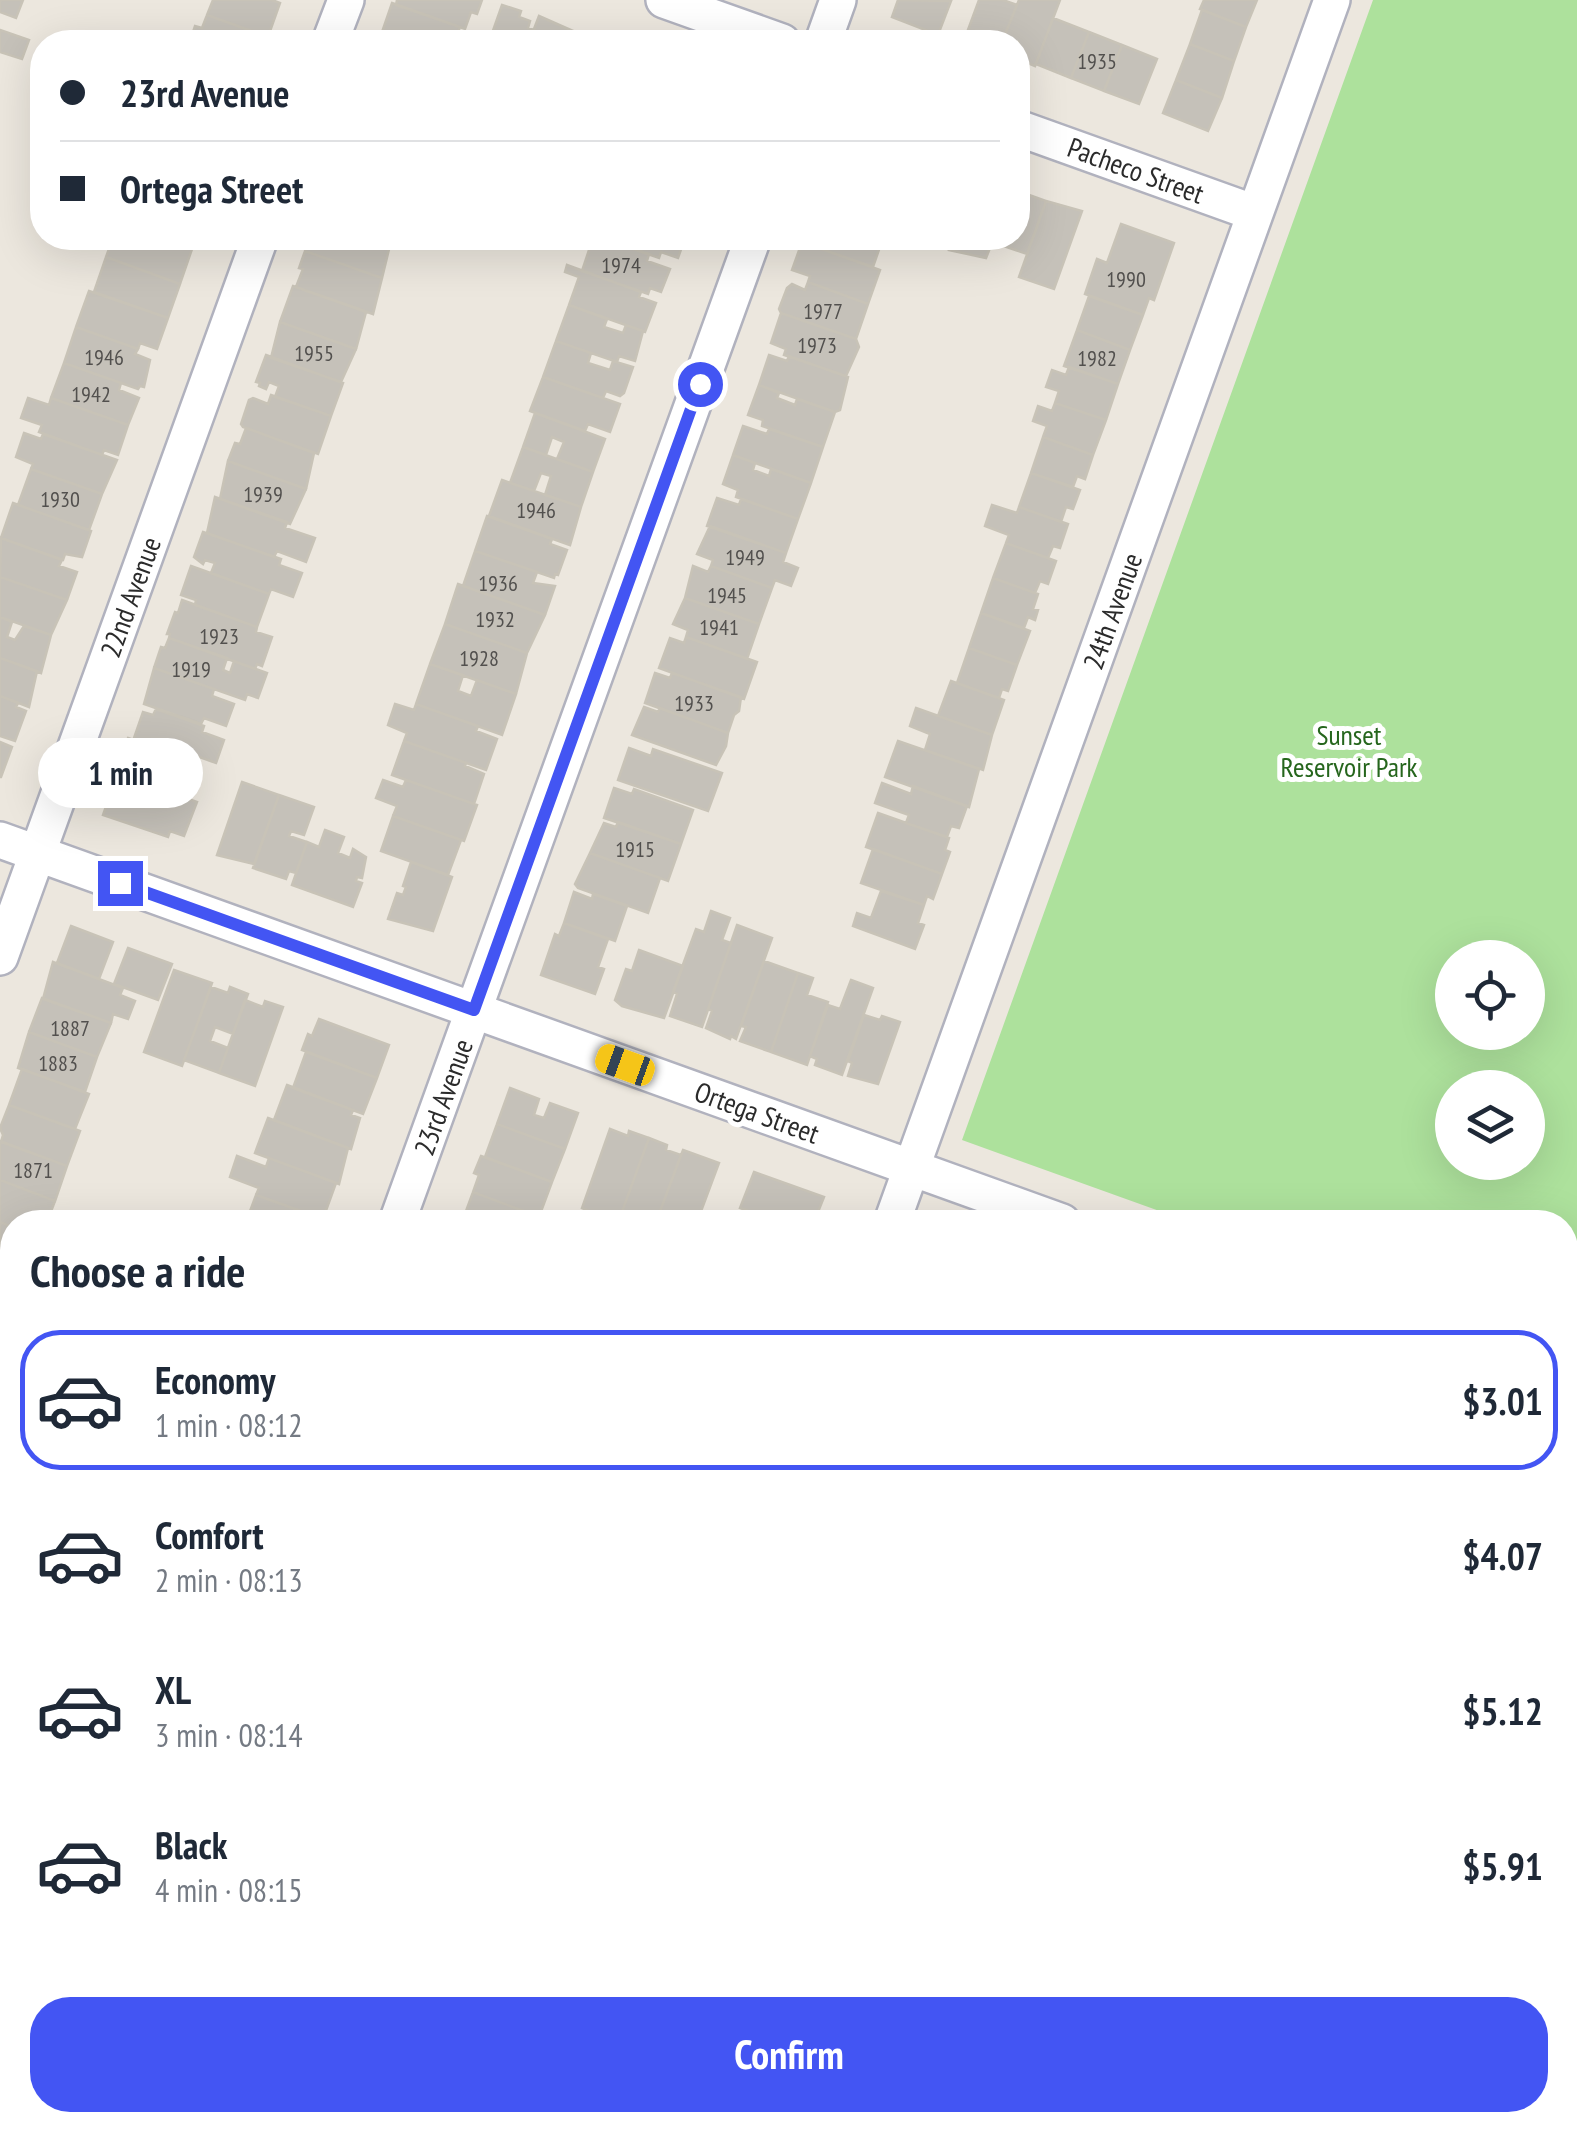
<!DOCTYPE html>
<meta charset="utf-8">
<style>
body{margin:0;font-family:"PT Sans Narrow",sans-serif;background:#f6f6f7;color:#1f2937;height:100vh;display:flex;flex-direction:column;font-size:38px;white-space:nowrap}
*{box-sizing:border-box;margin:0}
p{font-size:32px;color:#747a83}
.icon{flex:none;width:55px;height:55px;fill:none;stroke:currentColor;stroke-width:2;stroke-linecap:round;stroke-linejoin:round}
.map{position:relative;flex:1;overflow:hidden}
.details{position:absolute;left:0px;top:1210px;width:1578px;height:922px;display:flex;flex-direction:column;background:#fff;border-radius:40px 40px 0 0;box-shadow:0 10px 40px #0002}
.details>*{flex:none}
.hud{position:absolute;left:30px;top:30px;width:1000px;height:220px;border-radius:40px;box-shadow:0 10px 40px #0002;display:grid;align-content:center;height:220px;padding:0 30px;background:#fff}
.controls{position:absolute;left:1435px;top:940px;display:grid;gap:20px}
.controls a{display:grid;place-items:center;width:110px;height:110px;border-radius:50%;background:#fff;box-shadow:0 10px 40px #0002;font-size:50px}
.end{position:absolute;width:45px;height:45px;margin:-22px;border:12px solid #4355f3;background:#fff;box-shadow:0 0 0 5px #fff}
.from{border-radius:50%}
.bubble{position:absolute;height:70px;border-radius:35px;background:#fff;box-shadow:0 10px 40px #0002;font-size:32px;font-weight:800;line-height:70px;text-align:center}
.car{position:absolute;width:30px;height:60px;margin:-30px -15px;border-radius:12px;box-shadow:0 0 8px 2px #0007;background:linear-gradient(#f5c518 24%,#345 0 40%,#f5c518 0 76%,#345 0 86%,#f5c518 0)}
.hud b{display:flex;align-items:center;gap:35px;height:95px;font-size:38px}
.hud b+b{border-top:2px solid #e0e1e3}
.hud i{width:25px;height:25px;background:#1f2937}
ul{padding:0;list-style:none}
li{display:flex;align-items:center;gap:30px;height:140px;margin:0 20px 15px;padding:0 10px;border:5px solid transparent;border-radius:40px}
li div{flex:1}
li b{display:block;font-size:38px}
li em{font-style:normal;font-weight:800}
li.current{border-color:#4355f3}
li>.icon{width:90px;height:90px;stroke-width:1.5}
h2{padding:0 30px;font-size:45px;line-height:120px}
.cta{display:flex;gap:20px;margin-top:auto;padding:20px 30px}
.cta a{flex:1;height:115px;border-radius:40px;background:#4355f3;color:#fff;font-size:40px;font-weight:800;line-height:115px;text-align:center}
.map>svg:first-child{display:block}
.green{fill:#ade19c;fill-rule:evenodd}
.building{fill:#c5c1b9;stroke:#c8c3b7;stroke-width:2.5}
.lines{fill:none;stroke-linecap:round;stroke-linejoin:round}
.street-casing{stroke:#b1b2be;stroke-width:40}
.secondary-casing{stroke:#b1b2be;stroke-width:55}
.street{stroke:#fff;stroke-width:35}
.secondary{stroke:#fff;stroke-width:50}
.route{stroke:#4355f3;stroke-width:12}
.labels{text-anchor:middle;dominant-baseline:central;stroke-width:10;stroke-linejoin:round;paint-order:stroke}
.number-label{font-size:22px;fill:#52504e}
.street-label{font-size:28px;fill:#2b2b2b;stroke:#fff}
.park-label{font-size:28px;fill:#26661d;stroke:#fff}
</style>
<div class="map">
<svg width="1577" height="2132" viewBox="0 0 1577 2132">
<rect width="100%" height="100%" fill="#ece7de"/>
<!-- green -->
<path class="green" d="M1373 0H1577V1362L1565 1357V1222H1190L962 1140ZM1452 958H1528V1032H1452ZM1452 1088H1528V1162H1452Z"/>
<!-- building -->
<path class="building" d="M0 0H23L16 18 0 12Z
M213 0H272L280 3 268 37 207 15Z
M397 0H482L477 14 471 12 465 29 396 5Z
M898 0 951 1 938 35 892 17Z
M979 0H1003L1017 5 1002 42H975L965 38Z
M1019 0H1060L1035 66 1018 59V42H1002Z
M1204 0H1257L1246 27 1200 9Z
M392 3 460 27 454 42H392L380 38Z
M502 5 521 11 519 17 530 21 528 28 534 30 529 42H489Z
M1202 10 1246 27 1234 61 1190 44Z
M207 15 268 37 266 42 190 41 195 26 202 28Z
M539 16 573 31 569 42H529Z
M1053 18 1089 32 1071 78 1036 64Z
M0 30 29 40 22 59 0 52Z
M573 31 591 38 592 35 610 42H569Z
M1089 32 1122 45 1104 91 1071 78Z
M1190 44 1234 61 1222 98 1176 80Z
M1122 45 1157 59 1139 104 1104 91Z
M1176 80 1222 98 1208 131 1163 113Z
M1018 191 1046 201 1027 254 992 242 994 238H1018Z
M1046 201 1082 211 1054 289 1019 277Z
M1121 224 1174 243 1154 300 1149 298 1143 315 1085 294 1097 259 1107 263Z
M113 238H159L192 249 180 284 106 257Z
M159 238H197L195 244 179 239 178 244Z
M310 238H381L391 241 382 278 305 251Z
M593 238H602L649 254 647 261 670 269 661 292 650 288 648 294 582 271Z
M602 238H685L678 258 661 252 659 258Z
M804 238H883L873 267 802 242Z
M953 238H994L986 258 949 250Z
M802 242 880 270 868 304 808 282 810 276 792 270Z
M305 251 382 278 373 314 296 287 303 269 299 268Z
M106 257 180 284 168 318 94 292Z
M567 265 641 292 639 297 656 303 645 332 569 305 579 277 565 272Z
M808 282 868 304 856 339 781 313 779 309 787 288 792 284 805 290Z
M293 286 366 312 356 349 280 322Z
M89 291 168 318 157 349 140 343 138 349 76 327Z
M1089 296 1143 315 1130 350 1077 330Z
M569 305 607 319 604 327 623 333 626 325 643 331 635 361 619 356 617 362 556 341Z
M781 313 856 339 859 347 846 376 784 355 786 349 771 343Z
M280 322 356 349 341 382 271 358Z
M76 327 138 349 135 354 150 360 144 387 140 386 138 389 64 363Z
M1077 330 1130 350 1118 384 1064 366Z
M556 341 591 353 588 363 610 370 613 361 633 367 624 393 620 396 606 391 603 398 543 377Z
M266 355 343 383 331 416 275 397 279 386 269 382 266 389 259 386 260 383 256 382Z
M769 355 787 361 789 356 848 377 840 410 835 412 759 385Z
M64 363 121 383 119 390 139 398 128 425 51 398Z
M1069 367 1118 384 1106 420 1055 403 1059 391 1046 387 1052 370 1066 375Z
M543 377 620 404 610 432 588 424 585 431 530 411Z
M759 385 779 393 777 398 795 405 797 399 835 412 823 447 762 426 763 420 748 415Z
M271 395 331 416 318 454 243 427 241 424 249 400 253 398 268 404Z
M28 398 49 405 51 398 128 425 118 455 104 450 102 455 39 432 42 425 21 418Z
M1055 403 1106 420 1093 455 1043 437 1047 426 1033 421 1038 406 1052 411Z
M535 413 605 439 593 472 557 459 564 442 552 437 546 455 523 447Z
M743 426 767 434 769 429 823 447 811 483 733 455Z
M246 428 314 453 306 489 228 461 235 443 240 444Z
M24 433 41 439 43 434 117 460 102 494 31 469 33 464 16 457Z
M1043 437 1093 455 1085 479 1077 476 1073 487 1031 473Z
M523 447 593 472 581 507 545 495 551 476 541 473 534 491 510 483Z
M733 455 755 463 753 470 769 476 771 469 811 483 798 519 736 497 738 490 723 484Z
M228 461 306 489 290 524 220 499Z
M31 469 102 494 89 530 18 505Z
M1031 473 1080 490 1073 509 1066 507 1061 522 1019 507Z
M502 480 581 507 570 545 489 516Z
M215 497 287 522 285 528 315 538 306 562 277 551 274 557 207 533Z
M717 498 739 505 741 499 798 519 786 553 707 526Z
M13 503 91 531 82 557 65 554 63 560 1 538Z
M992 505 1017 513 1019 507 1068 524 1060 548 1053 546 1048 558 1006 543 1009 535 985 526Z
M487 516 552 539 550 544 567 550 558 575 555 574 554 578 475 551Z
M710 526 786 553 783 562 798 568 791 586 775 580 772 588 711 566 713 560 697 554Z
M203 532 281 559 279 565 302 573 293 597 271 589 269 594 211 573 215 563 205 560 203 564 194 557Z
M1 538 62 560 59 566 77 572 67 600 0 577Z
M1006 543 1056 561 1048 584 1040 581 1035 593 993 578Z
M475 551 537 572 533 583 555 586 545 615 463 586Z
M191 566 269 594 257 627 195 605 196 600 181 595Z
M693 566 708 572 711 566 772 588 759 624 685 598Z
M0 577 67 600 51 635 0 617Z
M993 578 1038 594 1033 609 1038 610 1035 620 1028 617 1024 628 981 613Z
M458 584 545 615 527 653 445 624Z
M685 598 759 624 747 659 686 637 688 630 673 624Z
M182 600 257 627 256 632 272 637 262 666 257 664 255 669 169 638 170 634H167L175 612 178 613Z
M981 613 1030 631 1017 665 969 648Z
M0 617 12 622 7 637 15 640 24 626 51 635 41 673 0 658Z
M445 624 527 653 516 694 430 664Z
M686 637 757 662 744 699 659 668 670 638 684 643Z
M169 638 227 658 223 670 230 673 234 661 267 673 258 698 247 694 245 700 154 668 161 647 165 648Z
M969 648 1017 665 1008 691 1002 689 999 698 957 683Z
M0 658 37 671 29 707 0 696Z
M430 664 463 675 458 691 471 696 477 680 516 694 502 735 416 704Z
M154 668 214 689 212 696 234 704 226 726 204 718 201 724 144 704Z
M655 673 670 678 672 673 741 697 739 711 734 715 728 733 645 703Z
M951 681 1004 700 992 735 938 716Z
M0 696 18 703 16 707 26 711 15 741 0 736Z
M395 704 414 710 416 704 478 726 476 731 497 739 486 770 404 741 407 733 388 725Z
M644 707 658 712 660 708 728 733 726 746 716 765 632 735Z
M916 708 992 735 983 770 925 750 930 734 910 726Z
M156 709 204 726 202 732 224 740 216 763 194 755 192 761 133 741 143 712 153 715Z
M128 738 198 763 186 798 115 773Z
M404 741 466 763 465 766 484 774 474 804 392 775Z
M898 741 979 769 969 807 885 777Z
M0 742 12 747 1 777H0Z
M629 748 651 756 653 749 722 773 708 811 618 780Z
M136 780 197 802 184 836 170 831 168 837 103 815 113 787 131 794Z
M383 780 403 787 406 780 477 805 464 841 393 816 397 806 376 798Z
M242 782 279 795 254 864 217 855Z
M882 783 911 794 913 786 967 806 959 828 951 826 947 837 906 823 909 815 875 803Z
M614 788 632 794 634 789 693 810 681 844 604 818Z
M279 795 314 807 304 835 291 831 289 836 307 842 296 873 289 871 286 879 253 868Z
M878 813 949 838 945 850 950 852 942 874 866 847Z
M393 816 461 840 448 875 381 851Z
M618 822 681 844 668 881 590 853 604 823 616 827Z
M325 830 344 837 338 853 350 858 353 849 366 857 362 878 357 877 356 881 362 883 353 907 292 885 307 842 319 847Z
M873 849 942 874 933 899 927 896 924 905 861 883Z
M590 853 660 878 648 913 578 888 575 884Z
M411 862 452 877 433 931 388 919 397 893 403 895 406 887 403 886Z
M881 891 924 905 918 923 924 925 915 949 853 926 857 913 871 918Z
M574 892 592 899 593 894 627 906 615 941 564 923Z
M711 911 730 918 722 940 731 943 702 1027 670 1016 677 994 673 992 696 929 704 932Z
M564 923 608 939 598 967 604 969 595 994 541 975 555 934 559 936Z
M737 925 772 938 736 1039 731 1036 730 1039 706 1028 712 1011 708 1009Z
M71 926 113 942 99 979 57 963Z
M128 948 172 964 158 1000 114 984Z
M639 950 683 966 664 1018 622 1006 615 1000 626 969 632 971Z
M764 961 798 973 771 1052 740 1041 746 1027 741 1026Z
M53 962 123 988 120 995 135 1001 128 1019 113 1014 111 1023 43 999Z
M174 970 212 983 182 1066 144 1052Z
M798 973 813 978 807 995 828 1002 807 1065 771 1052Z
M851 980 873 988 842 1075 815 1065 817 1059 810 1056 828 1005 840 1009Z
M211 987 228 993 230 987 248 994 233 1034 215 1027 210 1041 228 1048 219 1073 184 1060Z
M42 998 111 1023 97 1057 29 1032Z
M245 1000 263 1007 265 1001 283 1007 255 1086 219 1073Z
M864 1015 880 1020 882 1016 900 1022 878 1084 848 1076 852 1063 848 1061Z
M319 1019 389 1045 377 1078 302 1050 308 1034 312 1036Z
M29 1032 97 1057 85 1092 18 1068Z
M306 1052 377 1078 363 1114 293 1088Z
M22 1069 89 1094 75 1129 9 1105Z
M287 1085 353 1110 351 1115 360 1118 351 1149 274 1120Z
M510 1088 539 1099 534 1115 544 1118 550 1103 578 1113 565 1149 497 1124Z
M9 1105 80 1131 67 1166 1 1142 3 1135 0 1128Z
M268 1118 348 1148 339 1184 255 1153Z
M497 1124 565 1149 552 1182 485 1157Z
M610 1129 628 1136 629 1131 649 1138 619 1220 613 1222 582 1208Z
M649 1138 667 1145 666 1150 681 1155 656 1222H621L619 1220Z
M0 1141 67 1166 55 1201 0 1180Z
M683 1150 719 1163 697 1222H656Z
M237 1156 266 1167 269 1158 336 1183 323 1219 256 1195 259 1188 230 1177Z
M481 1156 552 1182 539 1217 473 1192 479 1175 474 1173Z
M754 1172 824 1197 814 1222H779L740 1208Z
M0 1180 55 1201 47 1222H12V1227L0 1222Z
M473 1192 539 1217 537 1222H462Z
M256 1195 323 1219 322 1222H246Z
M743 1209 779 1222H737Z
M0 1222 12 1227V1266L0 1261Z
M0 1261 12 1266V1305L0 1300Z
M0 1300 12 1305V1346L0 1341Z
M0 1341 12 1346V1365L5 1384 0 1382Z
M1575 1474 1577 1475V1561L1565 1557V1502Z
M1565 1476 1574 1479 1565 1502Z
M1570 1628 1577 1630V1670L1565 1666V1642Z
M1565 1666 1577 1670V1711L1565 1707Z
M1565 1707 1577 1711V1750L1565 1745Z
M1565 1745 1577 1750V1790L1565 1786Z
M0 1751 12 1756 0 1790Z
M9 1764 12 1765V1845L2 1841 0 1846V1790Z
M1565 1786 1577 1790V1830L1565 1826Z
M1565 1831 1577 1839 1568 1864 1565 1865Z
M0 1996 12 1998V2115L0 2110Z
M0 2120 13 2125 11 2132H0Z
M127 2120H169L165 2132H123Z
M169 2120H210L206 2132H165Z
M210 2120H253L249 2132H206Z
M255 2120H289L294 2122 291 2132H251Z
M774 2120H871L867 2132H792L772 2125Z
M871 2120 877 2121 999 2120 994 2132H867Z
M1167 2120H1200L1196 2131Z
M1400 2120H1475V2129L1474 2132H1425L1399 2123Z
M294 2122 324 2132H291Z
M1395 2122 1399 2123 1425 2132H1391Z"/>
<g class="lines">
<defs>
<path id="street" d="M664 0 782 42
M330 42 346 0
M823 42 838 0
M1018 128 1255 213
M0 840 1062 1222
M0 957 260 238
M397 1222 753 238
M892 1222 1332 0
M1565 1404 1577 1408
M1565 2088 1577 2054
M70 2132 74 2120
M1056 2132 1060 2120
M1549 2132 1553 2120"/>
<path id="secondary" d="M0 1922 12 1926
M549 2120 582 2132"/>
</defs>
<!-- street casing -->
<use href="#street" class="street-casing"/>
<!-- secondary casing -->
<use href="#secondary" class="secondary-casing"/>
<!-- street -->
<use href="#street" class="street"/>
<!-- secondary -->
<use href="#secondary" class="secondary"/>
</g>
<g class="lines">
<!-- route -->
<path class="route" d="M120 883 474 1010 700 384"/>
</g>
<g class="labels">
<!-- number labels -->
<g class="number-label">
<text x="1097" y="61">1935</text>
<text x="621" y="265">1974</text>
<text x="1126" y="279">1990</text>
<text x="823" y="311">1977</text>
<text x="817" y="345">1973</text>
<text x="314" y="353">1955</text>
<text x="104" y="357">1946</text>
<text x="1097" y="358">1982</text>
<text x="91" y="394">1942</text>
<text x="263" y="494">1939</text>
<text x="60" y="499">1930</text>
<text x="536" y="510">1946</text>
<text x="745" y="557">1949</text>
<text x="498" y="583">1936</text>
<text x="727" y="595">1945</text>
<text x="495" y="619">1932</text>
<text x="719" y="627">1941</text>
<text x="219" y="636">1923</text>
<text x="479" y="658">1928</text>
<text x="191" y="669">1919</text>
<text x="694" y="703">1933</text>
<text x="635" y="849">1915</text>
<text x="70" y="1028">1887</text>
<text x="58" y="1063">1883</text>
<text x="33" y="1170">1871</text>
</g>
<!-- street labels -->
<g class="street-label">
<text transform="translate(1136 170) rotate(20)">Pacheco Street</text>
<text transform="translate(130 597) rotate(-70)">22nd Avenue</text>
<text transform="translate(1112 611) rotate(-70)">24th Avenue</text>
<text transform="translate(443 1097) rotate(-70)">23rd Avenue</text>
<text transform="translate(757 1112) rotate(20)">Ortega Street</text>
</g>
<!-- park labels -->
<g class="park-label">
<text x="1349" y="734">Sunset<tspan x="1349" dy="32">Reservoir Park</tspan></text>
</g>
</g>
</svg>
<div class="controls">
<a><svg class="icon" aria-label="locate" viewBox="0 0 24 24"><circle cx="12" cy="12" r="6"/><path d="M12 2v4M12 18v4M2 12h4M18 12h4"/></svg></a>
<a><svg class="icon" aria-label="layers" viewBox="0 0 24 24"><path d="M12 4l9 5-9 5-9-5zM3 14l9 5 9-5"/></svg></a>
</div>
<i class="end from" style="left:700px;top:384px"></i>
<i class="end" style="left:120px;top:883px"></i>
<div class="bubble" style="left:38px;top:738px;width:165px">1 min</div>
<i class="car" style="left:625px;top:1065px;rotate:290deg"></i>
<div class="hud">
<b><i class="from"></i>23rd Avenue</b>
<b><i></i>Ortega Street</b>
</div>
<section class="details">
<h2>Choose a ride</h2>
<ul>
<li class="current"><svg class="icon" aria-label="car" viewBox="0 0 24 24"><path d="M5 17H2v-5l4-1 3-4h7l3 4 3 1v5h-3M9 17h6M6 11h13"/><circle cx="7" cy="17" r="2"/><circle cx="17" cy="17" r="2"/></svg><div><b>Economy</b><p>1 min · 08:12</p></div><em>$3.01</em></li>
<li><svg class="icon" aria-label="car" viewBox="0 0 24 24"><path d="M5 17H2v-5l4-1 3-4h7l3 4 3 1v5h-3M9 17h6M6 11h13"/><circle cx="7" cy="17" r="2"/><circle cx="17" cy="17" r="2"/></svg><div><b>Comfort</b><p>2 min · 08:13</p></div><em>$4.07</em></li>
<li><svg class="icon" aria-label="car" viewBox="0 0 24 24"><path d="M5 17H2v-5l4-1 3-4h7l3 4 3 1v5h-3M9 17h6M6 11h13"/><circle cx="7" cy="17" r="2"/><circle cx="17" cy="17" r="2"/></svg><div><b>XL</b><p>3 min · 08:14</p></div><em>$5.12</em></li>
<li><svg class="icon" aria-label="car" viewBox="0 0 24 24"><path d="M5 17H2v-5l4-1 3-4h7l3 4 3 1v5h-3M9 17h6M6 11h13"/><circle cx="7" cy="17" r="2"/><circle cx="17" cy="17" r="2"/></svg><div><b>Black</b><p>4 min · 08:15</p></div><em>$5.91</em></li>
</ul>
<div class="cta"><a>Confirm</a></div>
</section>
</div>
